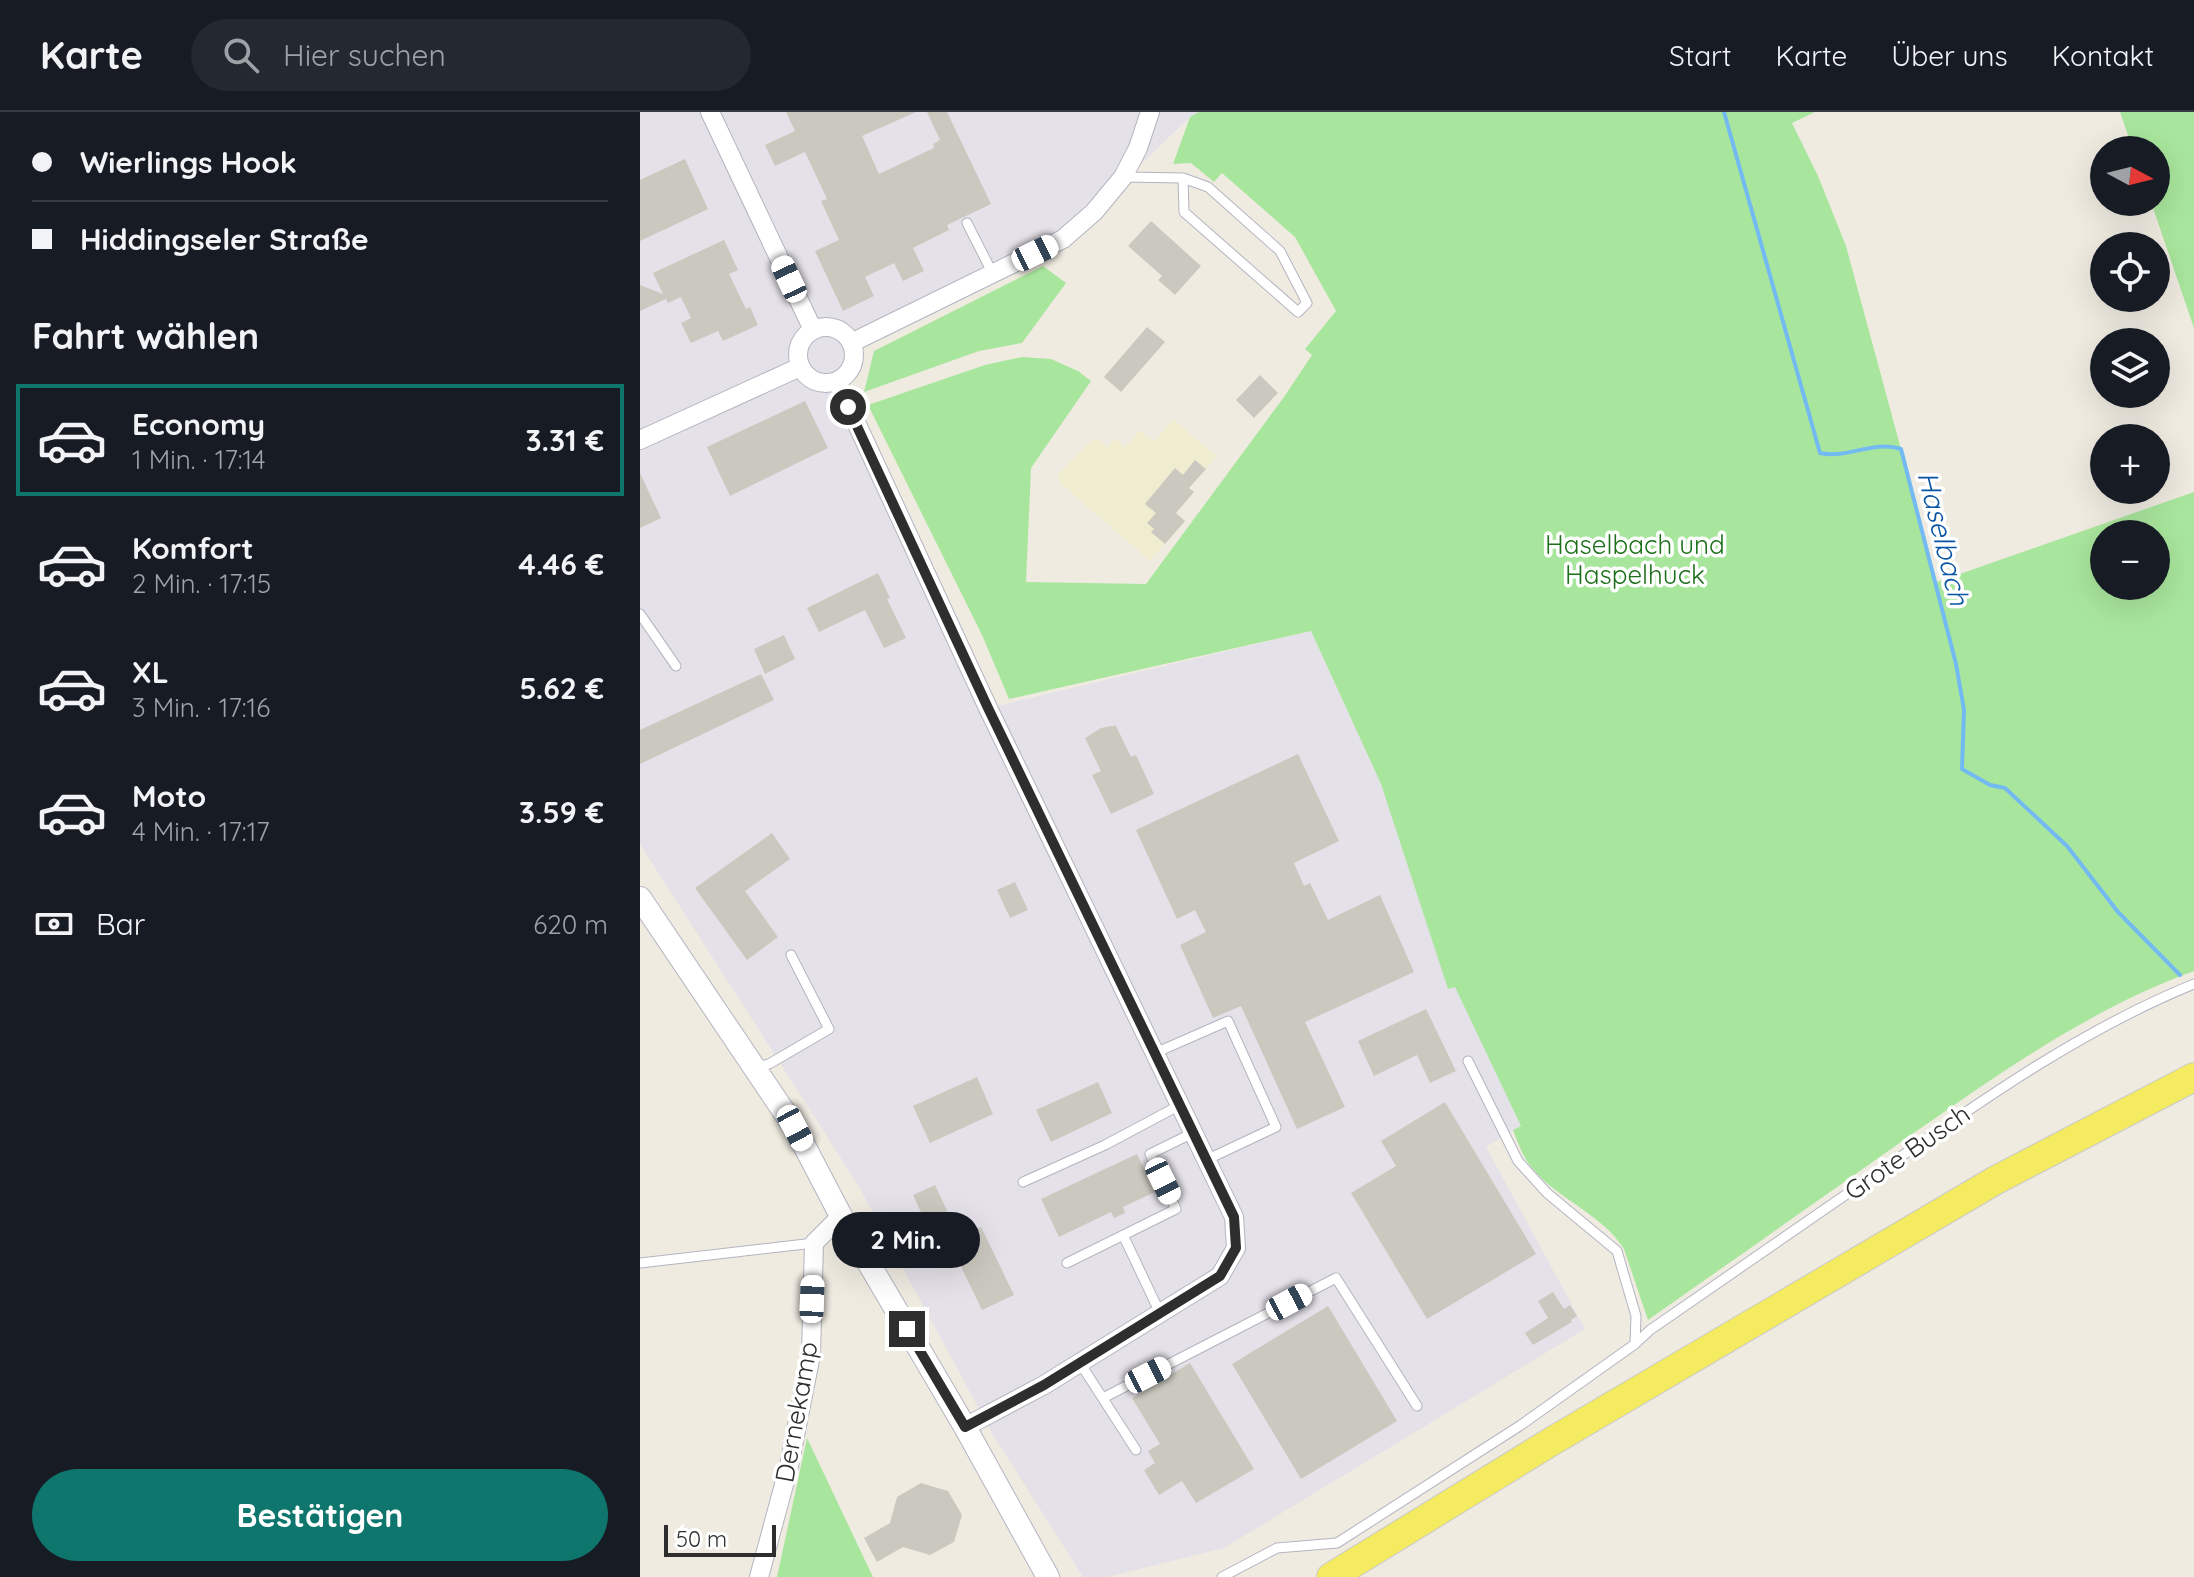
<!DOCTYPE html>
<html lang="de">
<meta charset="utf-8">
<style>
body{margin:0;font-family:Quicksand,sans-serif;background:#242831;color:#f1f3f6;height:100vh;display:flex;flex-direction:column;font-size:30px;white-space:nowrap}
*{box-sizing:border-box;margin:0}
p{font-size:26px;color:#9ea1a6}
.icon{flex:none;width:44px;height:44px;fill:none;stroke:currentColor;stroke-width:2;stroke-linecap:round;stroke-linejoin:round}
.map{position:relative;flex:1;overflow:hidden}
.panel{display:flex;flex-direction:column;background:#171b24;width:640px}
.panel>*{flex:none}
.hud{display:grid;align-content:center;height:176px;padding:0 32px;background:#171b24}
.needle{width:52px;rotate:97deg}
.tools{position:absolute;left:1450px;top:24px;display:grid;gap:16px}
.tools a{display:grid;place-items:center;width:80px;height:80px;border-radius:50%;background:#171b24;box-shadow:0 8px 32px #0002;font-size:40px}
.scale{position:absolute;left:24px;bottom:20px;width:112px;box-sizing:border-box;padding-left:8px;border:4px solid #2e2e2e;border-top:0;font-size:22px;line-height:28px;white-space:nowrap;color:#2e2e2e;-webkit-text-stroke:6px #fff;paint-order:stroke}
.end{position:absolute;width:36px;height:36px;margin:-18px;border:10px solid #2e2e2e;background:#fff;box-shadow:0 0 0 4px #fff}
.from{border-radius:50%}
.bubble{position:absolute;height:56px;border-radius:28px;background:#171b24;box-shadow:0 8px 32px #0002;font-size:26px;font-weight:700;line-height:56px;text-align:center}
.car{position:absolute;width:24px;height:48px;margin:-24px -12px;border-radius:10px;box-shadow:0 0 6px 2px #0007;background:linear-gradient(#fff 24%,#345 0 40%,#fff 0 76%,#345 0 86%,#fff 0)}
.hud b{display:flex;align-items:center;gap:28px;height:76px;font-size:30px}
.hud b+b{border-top:2px solid #363941}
.hud i{width:20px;height:20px;background:#f1f3f6}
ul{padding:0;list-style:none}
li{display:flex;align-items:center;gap:24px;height:112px;margin:0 16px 12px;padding:0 16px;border:4px solid transparent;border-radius:0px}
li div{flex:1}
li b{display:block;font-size:30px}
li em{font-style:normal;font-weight:700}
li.on{border-color:#0f766e}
li>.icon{width:72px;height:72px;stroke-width:1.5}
h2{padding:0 32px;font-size:36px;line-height:96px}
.pay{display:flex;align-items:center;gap:20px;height:88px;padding:0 32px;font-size:30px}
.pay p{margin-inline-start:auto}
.cta{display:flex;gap:16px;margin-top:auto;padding:16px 32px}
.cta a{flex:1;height:92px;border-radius:48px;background:#0f766e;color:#fff;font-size:32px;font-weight:700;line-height:92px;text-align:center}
header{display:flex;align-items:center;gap:48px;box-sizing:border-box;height:112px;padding:0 40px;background:#171b24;border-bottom:2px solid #363941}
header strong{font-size:38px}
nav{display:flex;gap:44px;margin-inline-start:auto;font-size:28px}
.search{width:560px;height:72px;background:#242831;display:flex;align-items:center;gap:20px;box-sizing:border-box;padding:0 28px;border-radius:44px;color:#9ea1a6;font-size:30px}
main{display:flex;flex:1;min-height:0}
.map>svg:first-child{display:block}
.industrial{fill:#e4e1e8}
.education{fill:#f0ecd0}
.green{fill:#a9e69d;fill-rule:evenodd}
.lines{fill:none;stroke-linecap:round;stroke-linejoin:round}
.stream{stroke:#73baf2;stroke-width:4}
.building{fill:#cbc9bf}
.service-casing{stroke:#b4b4c1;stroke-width:11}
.minor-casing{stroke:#b4b4c1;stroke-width:20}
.tertiary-casing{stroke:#b4b4c1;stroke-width:24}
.primary-casing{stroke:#c9c9c9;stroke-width:30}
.service{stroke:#fff;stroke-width:9}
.minor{stroke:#fff;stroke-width:18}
.tertiary{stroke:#fff;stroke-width:22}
.primary{stroke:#f4eb61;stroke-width:28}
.route{stroke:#2e2e2e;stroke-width:10}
.labels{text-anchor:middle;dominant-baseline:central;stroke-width:7;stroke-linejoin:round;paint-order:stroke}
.park-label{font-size:26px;fill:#1d6f1a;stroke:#fff}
.street-label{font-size:26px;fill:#2e2e2e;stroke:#fff}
.water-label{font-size:28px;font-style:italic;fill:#0b55a5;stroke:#fff}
</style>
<header>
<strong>Karte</strong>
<div class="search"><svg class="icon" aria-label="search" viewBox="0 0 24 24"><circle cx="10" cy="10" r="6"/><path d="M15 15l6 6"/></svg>Hier suchen</div>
<nav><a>Start</a><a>Karte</a><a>Über uns</a><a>Kontakt</a></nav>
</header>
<main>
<section class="panel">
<div class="hud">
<b><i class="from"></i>Wierlings Hook</b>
<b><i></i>Hiddingseler Straße</b>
</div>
<h2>Fahrt wählen</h2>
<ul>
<li class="on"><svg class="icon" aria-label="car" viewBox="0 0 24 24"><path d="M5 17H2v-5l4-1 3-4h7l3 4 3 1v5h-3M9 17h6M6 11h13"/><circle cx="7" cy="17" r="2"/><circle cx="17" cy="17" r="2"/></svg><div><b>Economy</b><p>1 Min. · 17:14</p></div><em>3.31 €</em></li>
<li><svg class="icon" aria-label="car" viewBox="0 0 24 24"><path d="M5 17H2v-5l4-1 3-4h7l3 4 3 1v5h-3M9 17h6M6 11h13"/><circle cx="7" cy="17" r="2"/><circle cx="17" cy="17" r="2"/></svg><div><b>Komfort</b><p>2 Min. · 17:15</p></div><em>4.46 €</em></li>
<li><svg class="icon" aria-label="car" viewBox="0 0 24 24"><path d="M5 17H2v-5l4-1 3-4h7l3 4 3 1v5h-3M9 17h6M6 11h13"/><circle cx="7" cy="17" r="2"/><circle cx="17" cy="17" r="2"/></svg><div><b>XL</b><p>3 Min. · 17:16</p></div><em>5.62 €</em></li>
<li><svg class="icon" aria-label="car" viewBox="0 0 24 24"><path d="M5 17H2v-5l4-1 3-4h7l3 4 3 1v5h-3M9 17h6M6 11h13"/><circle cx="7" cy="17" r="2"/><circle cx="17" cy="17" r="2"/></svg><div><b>Moto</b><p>4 Min. · 17:17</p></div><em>3.59 €</em></li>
</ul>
<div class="pay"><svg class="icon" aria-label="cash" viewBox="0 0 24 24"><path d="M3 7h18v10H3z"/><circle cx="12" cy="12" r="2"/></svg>Bar<p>620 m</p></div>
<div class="cta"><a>Bestätigen</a></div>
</section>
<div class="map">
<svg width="1554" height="1465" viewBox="0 0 1554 1465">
<rect width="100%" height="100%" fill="#efebe1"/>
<!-- industrial -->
<path class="industrial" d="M0 0H559L550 5 423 127 214 239 212 255 203 265 349 596 671 519 741 672 809 877 815 874 881 1014 846 1035 945 1217 584 1436 467 1465H443L352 1321 218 1073 0 732Z"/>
<!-- education -->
<path class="education" d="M533 307 577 344 550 376 554 380 536 401 545 409 510 449 419 370V362L452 327 459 328 467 335 475 326 485 335 500 318 514 330Z"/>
<!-- green -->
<path class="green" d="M559 0H1175L1152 11 1178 64 1206 134 1297 470 1554 380V859C1447 898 1353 966 1261 1030 1177 1089 1092 1149 1008 1208L984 1137C962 1102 919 1088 893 1057 883 1046 878 1031 873 1018L881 1014 815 875 808 877 741 672 671 519 369 587 342 523 228 293 345 253 382 245 411 247 438 259 451 269 391 356 386 470 506 472 644 285 672 243 665 237 696 199 655 125 582 61 574 70 551 51 533 52 550 5ZM1464 422H1516V474H1464Z
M1480 0H1554V216L1511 90H1516V38H1493Z
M403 154 426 171 382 231 339 239 224 280 234 239Z
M167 1326 233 1465H137Z"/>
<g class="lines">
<!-- stream -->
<path class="stream" d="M1084 0 1180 341C1208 347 1233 328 1261 337L1316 552 1324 598 1322 657 1350 673 1365 676 1427 734 1478 800 1540 863"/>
</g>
<!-- building -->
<path class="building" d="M146 0H276L222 24 239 62 294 36 293 32 300 28 287 0H307L351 92 307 113 309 118 273 136 284 159 263 169 254 151 225 165 234 184 203 199 175 139 199 128 181 89 187 87 165 40 135 54 125 33 155 19Z
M45 47 68 97 0 129V68Z
M511 109 561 154 535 183 518 168 522 164 488 134Z
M84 128 98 158 89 162 106 197 110 195 118 213 83 229 78 219 51 231 41 211 51 206 41 185 28 191 26 187 0 199V173L23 182 13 161Z
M507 215 525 230 481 280 464 265Z
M620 263 638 281 614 306 596 288Z
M165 289 188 336 90 384 67 335Z
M555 348 566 357 549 376 554 380 536 401 545 409 525 432 511 420 514 417 507 411 516 401 505 392 535 356 543 363Z
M0 361 21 406 0 416Z
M238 461 250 486 247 487 266 526 244 536 225 498 179 520 167 496Z
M144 523 155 547 125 562 114 537Z
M121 562 134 588 0 652V618Z
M471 614H476L491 645 496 643 514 682 471 702 452 663 461 659 445 626 461 616Z
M658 642 699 729 654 751 664 774 670 771 688 808 740 783 774 860 665 910 705 995 657 1017 601 894 573 906 540 833 566 820 555 798 537 807 496 718Z
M132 721 150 747 105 779 138 825 107 848 55 776Z
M375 770 388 798 370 806 357 778Z
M786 897 816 959 790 971 777 943 734 964 718 929Z
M337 965 353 1002 290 1031 273 994Z
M458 970 472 1001 411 1030 396 998Z
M805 990 896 1142 787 1207 711 1081 756 1054 741 1029Z
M497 1042 515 1080 483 1095 485 1101 474 1106 471 1100 419 1125 401 1087Z
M295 1073 309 1103 287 1113 273 1083Z
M341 1115 374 1183 342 1198 309 1130Z
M913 1180 924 1197 930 1193 937 1204 931 1208 932 1210 893 1233 885 1221 908 1206 898 1189Z
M688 1194 757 1309 661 1367 592 1252Z
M550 1251 614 1357 556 1391 542 1369 519 1383 504 1358 515 1351 508 1339 520 1332 492 1286Z
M281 1371 308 1379 322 1403 314 1430 290 1443 263 1435 237 1450 224 1426 250 1411 257 1385Z"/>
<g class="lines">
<defs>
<path id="service" d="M483 65 543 66 568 75 640 139 667 191 658 200 544 100 543 66
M327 111 353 162
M0 502 36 554
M515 941 588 909 636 1015 566 1048
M828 949 878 1049 907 1081 977 1139 996 1204 995 1232
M117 955 129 952 189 917 151 843
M383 1070 465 1033 540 993
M483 1123 520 1201
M0 1151 174 1131
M427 1151 536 1097 510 1042 553 1021
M440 1251 496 1338
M463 1286 696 1166 777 1294
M582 1465 637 1436 697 1431 881 1313 995 1232 1010 1218C1092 1161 1174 1105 1256 1048 1351 982 1446 916 1554 872"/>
<path id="minor" d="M70 0 173 218
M158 243a28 28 0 1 1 56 0a28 28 0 1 1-56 0Z
M211 231 423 127 454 100 483 65 498 36 510 0
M197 269 348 596 594 1105 596 1136 580 1164 404 1273 325 1315
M0 328 160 255
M119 1465 149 1354 171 1243 174 1131 201 1104"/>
<path id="tertiary" d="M0 786 155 1016 201 1104 325 1315 408 1465"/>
<path id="primary" d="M691 1465 914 1328 1356 1068 1554 965"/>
</defs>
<!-- service casing -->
<use href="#service" class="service-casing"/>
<!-- minor casing -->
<use href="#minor" class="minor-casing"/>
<!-- tertiary casing -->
<use href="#tertiary" class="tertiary-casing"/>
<!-- primary casing -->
<use href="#primary" class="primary-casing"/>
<!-- service -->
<use href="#service" class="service"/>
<!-- minor -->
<use href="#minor" class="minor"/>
<!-- tertiary -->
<use href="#tertiary" class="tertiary"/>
<!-- primary -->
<use href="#primary" class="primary"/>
</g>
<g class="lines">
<!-- route -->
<path class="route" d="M208 295 348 596 594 1105 596 1136 580 1164 404 1273 325 1315 267 1217"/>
</g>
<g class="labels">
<!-- park labels -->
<g class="park-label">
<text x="995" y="432">Haselbach und<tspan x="995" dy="30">Haspelhuck</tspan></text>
</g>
<!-- street labels -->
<g class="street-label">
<text transform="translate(1267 1040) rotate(-35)">Grote Busch</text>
<text transform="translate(156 1300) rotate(-80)">Dernekamp</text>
</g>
<!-- water labels -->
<g class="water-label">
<text transform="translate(1304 426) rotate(76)">Haselbach</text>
</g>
</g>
</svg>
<div class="tools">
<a><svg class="needle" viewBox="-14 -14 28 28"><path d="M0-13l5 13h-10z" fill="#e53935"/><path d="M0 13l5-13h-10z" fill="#9ea1a6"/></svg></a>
<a><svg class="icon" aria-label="locate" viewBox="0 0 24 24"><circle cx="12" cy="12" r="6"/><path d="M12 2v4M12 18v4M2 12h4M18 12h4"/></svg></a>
<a><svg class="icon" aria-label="layers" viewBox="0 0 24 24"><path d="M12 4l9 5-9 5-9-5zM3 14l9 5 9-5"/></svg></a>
<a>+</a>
<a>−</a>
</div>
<div class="scale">50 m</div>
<i class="end from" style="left:208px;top:295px"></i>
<i class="end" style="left:267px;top:1217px"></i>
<div class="bubble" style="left:192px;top:1100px;width:148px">2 Min.</div>
<i class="car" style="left:395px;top:141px;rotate:64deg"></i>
<i class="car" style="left:149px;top:167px;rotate:335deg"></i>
<i class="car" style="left:155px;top:1016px;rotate:152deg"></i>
<i class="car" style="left:523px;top:1069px;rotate:154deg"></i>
<i class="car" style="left:172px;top:1187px;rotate:2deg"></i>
<i class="car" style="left:649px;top:1190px;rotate:62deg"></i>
<i class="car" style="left:508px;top:1263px;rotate:63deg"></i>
</div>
</main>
